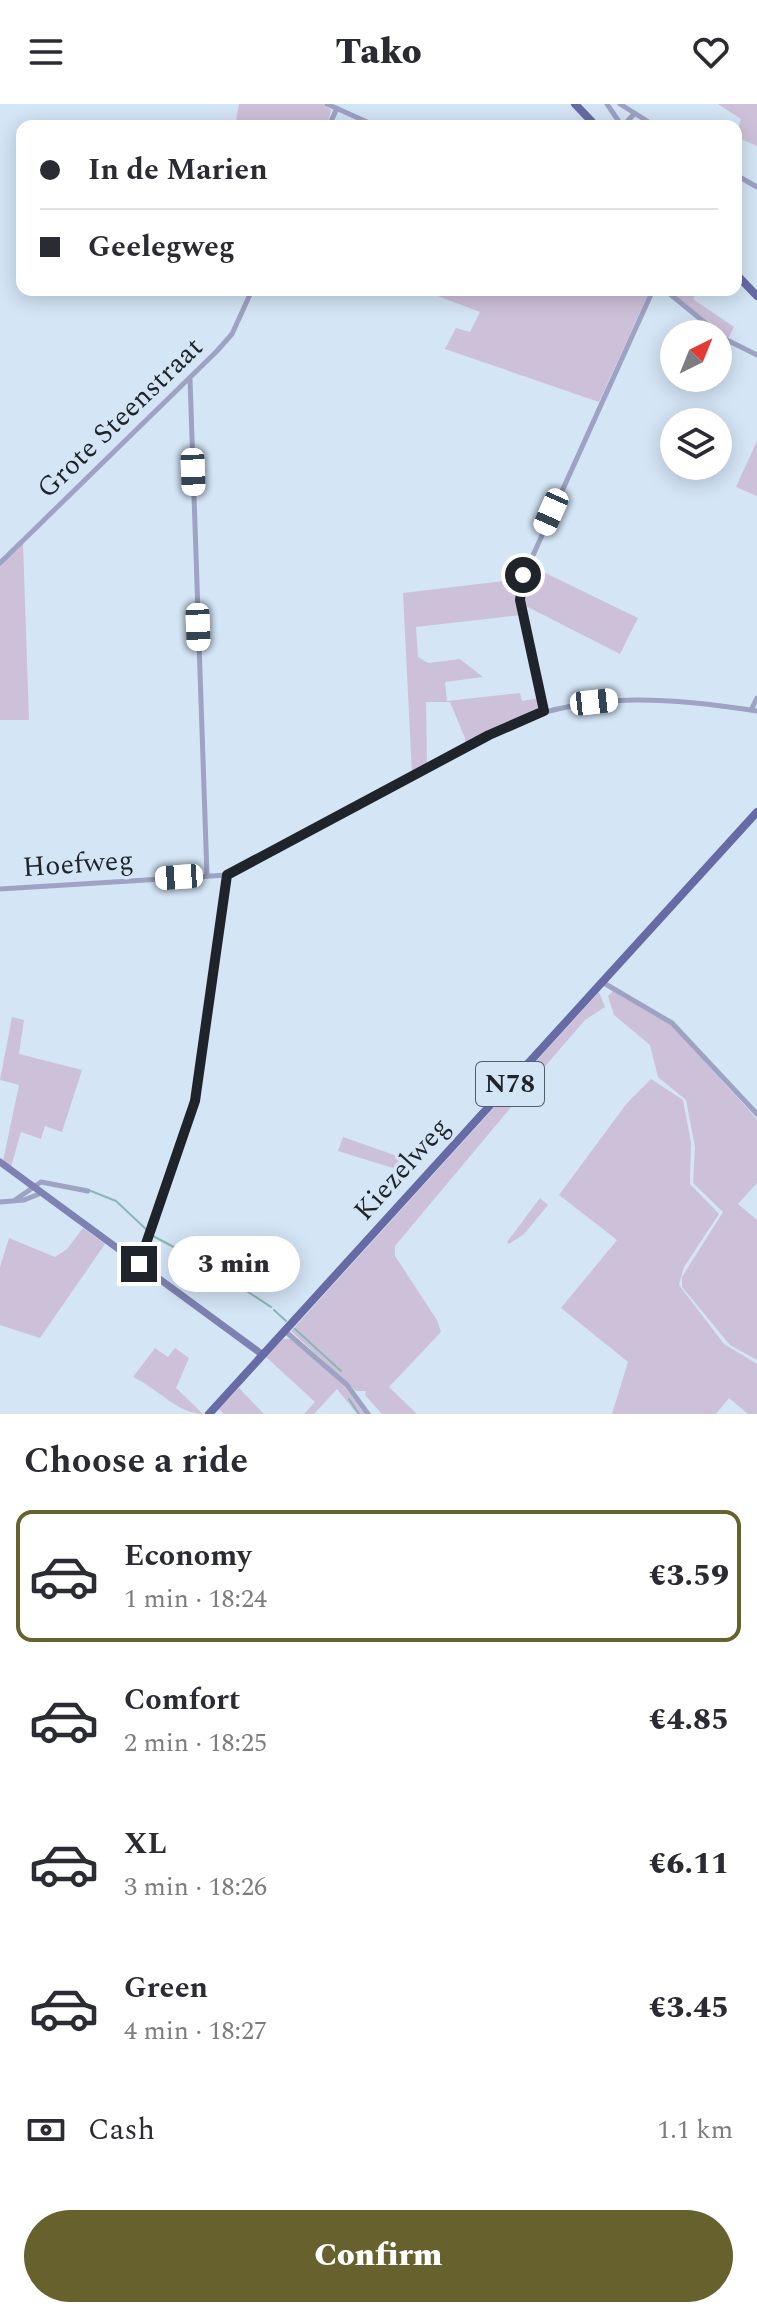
<!DOCTYPE html>
<meta charset="utf-8">
<style>
body{margin:0;font-family:Spectral,serif;background:#f2f2f3;color:#2b2b33;height:100vh;display:flex;flex-direction:column;font-size:30px;white-space:nowrap}
*{box-sizing:border-box;margin:0}
p{font-size:26px;color:#7c7c81}
.icon{flex:none;width:44px;height:44px;fill:none;stroke:currentColor;stroke-width:2;stroke-linecap:round;stroke-linejoin:round}
.map{position:relative;height:1310px;overflow:hidden}
.details{display:flex;flex-direction:column;background:#fff;flex:1}
.details>*{flex:none}
.guide{position:absolute;left:16px;top:16px;width:726px;height:176px;border-radius:16px;box-shadow:0 4px 20px #0003;display:grid;align-content:center;height:176px;padding:0 24px;background:#fff}
.needle{width:52px;rotate:43deg}
.buttons{position:absolute;left:660px;top:216px;display:grid;gap:16px}
.buttons a{display:grid;place-items:center;width:72px;height:72px;border-radius:50%;background:#fff;box-shadow:0 4px 20px #0003;font-size:40px}
.end{position:absolute;width:36px;height:36px;margin:-18px;border:10px solid #1e242a;background:#fff;box-shadow:0 0 0 4px #fff}
.from{border-radius:50%}
.bubble{position:absolute;height:56px;border-radius:28px;background:#fff;box-shadow:0 4px 20px #0003;font-size:26px;font-weight:800;line-height:56px;text-align:center}
.car{position:absolute;width:24px;height:48px;margin:-24px -12px;border-radius:10px;box-shadow:0 0 6px 2px #0007;background:linear-gradient(#fff 24%,#345 0 40%,#fff 0 76%,#345 0 86%,#fff 0)}
.guide b{display:flex;align-items:center;gap:28px;height:76px;font-size:30px}
.guide b+b{border-top:2px solid #e1e1e2}
.guide i{width:20px;height:20px;background:#2b2b33}
ul{padding:0;list-style:none}
li{display:flex;align-items:center;gap:24px;height:132px;margin:0 16px 12px;padding:0 8px;border:4px solid transparent;border-radius:16px}
li div{flex:1}
li b{display:block;font-size:30px}
li em{font-style:normal;font-weight:800}
li.on{border-color:#67612e}
li>.icon{width:72px;height:72px;stroke-width:1.5}
h2{padding:0 24px;font-size:36px;line-height:96px}
.pay{display:flex;align-items:center;gap:20px;height:88px;padding:0 24px;font-size:30px}
.pay p{margin-inline-start:auto}
.cta{display:flex;gap:16px;margin-top:auto;padding:16px 24px}
.cta a{flex:1;height:92px;border-radius:48px;background:#67612e;color:#fff;font-size:32px;font-weight:800;line-height:92px;text-align:center}
header{display:flex;justify-content:space-between;align-items:center;height:104px;padding:0 24px;background:#fff;font-size:36px;font-weight:800}
.map>svg:first-child{display:block}
.green{fill:#cdc1d9}
.lines{fill:none;stroke-linecap:round;stroke-linejoin:round}
.stream{stroke:#8bb6b3;stroke-width:2}
.street{stroke:#9ea2c3;stroke-width:5}
.secondary{stroke:#7d82b2;stroke-width:7}
.primary{stroke:#666ba5;stroke-width:8}
.route{stroke:#1e242a;stroke-width:10}
.labels{text-anchor:middle;dominant-baseline:central;stroke-width:7;stroke-linejoin:round;paint-order:stroke}
.shield{fill:#d4e5f6;stroke:#555e67;stroke-width:2}
.shield-label{font-size:26px;font-weight:bold;fill:#1e242a}
.street-label{font-size:28px;fill:#1e242a;stroke:#d4e5f6}
</style>
<header><svg class="icon" aria-label="menu" viewBox="0 0 24 24"><path d="M4 6h16M4 12h16M4 18h16"/></svg>Tako<svg class="icon" aria-label="heart" viewBox="0 0 24 24"><path d="M12 20l-8-8c-3-5 5-10 8-4 3-6 11-1 8 4z"/></svg></header>
<div class="map">
<svg width="757" height="1310" viewBox="0 0 757 1310">
<rect width="100%" height="100%" fill="#d4e5f6"/>
<!-- green -->
<path class="green" d="M239 0H323L331 6 327 22H235Z
M718 0H757V42L736 33 741 15Z
M440 186H650L599 298 445 245 456 224 470 228 480 208 438 192Z
M668 186H698L693 195 734 223 728 235Z
M757 337V392L736 383Z
M23 439 29 616H0V462Z
M529 461 638 514 620 550 522 500 521 482Z
M520 475 521 511 416 523 418 553 428 559 460 555 483 573 445 578 447 597 520 589 522 597 539 594V605L465 642V634L450 598H426L427 662 412 670 403 489Z
M613 887 671 921 757 1015V1079L738 1100 757 1116V1256L730 1241 682 1183V1173L723 1108 693 1079 695 1043 686 996 658 973 650 941 614 911 608 892Z
M599 888 605 903 585 916 553 953 395 1142V1152L437 1216 441 1228 389 1283 417 1310H382L365 1291 366 1287H356L291 1227Z
M12 913 24 916 19 950 82 966 62 1028 45 1022 41 1035 21 1028 11 1063 3 1057 19 981 0 976Z
M651 975 683 996 691 1038 690 1080 719 1110 684 1163 679 1181 724 1240 757 1260V1310H748L729 1294 716 1310H612L628 1258 561 1204 617 1136 559 1091 627 999Z
M343 1033 400 1053 396 1065 338 1047Z
M540 1094 548 1101 524 1130 509 1140 507 1138Z
M83 1124 105 1140 40 1234 0 1221V1163L9 1134 55 1153 67 1145Z
M283 1235H292L345 1283 365 1310H357L337 1285 314 1310H304L315 1298 266 1253Z
M155 1244 168 1253 175 1244 189 1254 176 1284 203 1310C178 1310 157 1284 133 1273Z
M239 1284 264 1310H224L219 1305Z"/>
<g class="lines">
<!-- stream -->
<path class="stream" d="M91 1087 116 1097 148 1127
M153 1132 206 1160 271 1203
M274 1206 286 1217
M295 1225 341 1267
M349 1295 359 1310"/>
<!-- street -->
<path class="street" d="M327 0 376 22
M607 0 622 22
M620 0 655 22
M329 22 337 4
M623 22 634 10
M736 71 757 83
M665 186 725 235 757 251
M190 275 207 772
M0 459 217 247 232 230 252 186
M751 606 757 594
M544 607 522 512 520 480 653 186
M0 785 227 771 515 618C595 587 674 594 757 607
M602 878 672 919 757 1010
M15 1096 41 1078 88 1087
M0 1098 24 1096 39 1090
M139 1160 195 997 227 771
M285 1227 347 1281 368 1310"/>
<!-- secondary -->
<path class="secondary" d="M0 1058 263 1251"/>
<!-- primary -->
<path class="primary" d="M575 0 596 22
M736 170 757 192
M209 1310 757 708"/>
</g>
<g class="lines">
<!-- route -->
<path class="route" d="M139 1160 195 997 227 771 489 631 544 607 520 496 523 471"/>
</g>
<g class="labels">
<!-- shield labels -->
<rect class="shield" x="476" y="958" width="68" height="44" rx="6"/>
<g class="shield-label">
<text x="510" y="980">N78</text>
</g>
<!-- street labels -->
<g class="street-label">
<text transform="translate(120 314) rotate(-44)">Grote Steenstraat</text>
<text transform="translate(78 760) rotate(-4)">Hoefweg</text>
<text transform="translate(402 1065) rotate(-48)">Kiezelweg</text>
</g>
</g>
</svg>
<div class="buttons">
<a><svg class="needle" viewBox="-14 -14 28 28"><path d="M0-13l5 13h-10z" fill="#e53935"/><path d="M0 13l5-13h-10z" fill="#7c7c81"/></svg></a>
<a><svg class="icon" aria-label="layers" viewBox="0 0 24 24"><path d="M12 4l9 5-9 5-9-5zM3 14l9 5 9-5"/></svg></a>
</div>
<i class="end from" style="left:523px;top:471px"></i>
<i class="end" style="left:139px;top:1160px"></i>
<div class="bubble" style="left:168px;top:1132px;width:132px">3 min</div>
<i class="car" style="left:193px;top:368px;rotate:178deg"></i>
<i class="car" style="left:551px;top:408px;rotate:204deg"></i>
<i class="car" style="left:198px;top:523px;rotate:178deg"></i>
<i class="car" style="left:594px;top:598px;rotate:84deg"></i>
<i class="car" style="left:179px;top:773px;rotate:266deg"></i>
<div class="guide">
<b><i class="from"></i>In de Marien</b>
<b><i></i>Geelegweg</b>
</div>
</div>
<section class="details">
<h2>Choose a ride</h2>
<ul>
<li class="on"><svg class="icon" aria-label="car" viewBox="0 0 24 24"><path d="M5 17H2v-5l4-1 3-4h7l3 4 3 1v5h-3M9 17h6M6 11h13"/><circle cx="7" cy="17" r="2"/><circle cx="17" cy="17" r="2"/></svg><div><b>Economy</b><p>1 min · 18:24</p></div><em>€3.59</em></li>
<li><svg class="icon" aria-label="car" viewBox="0 0 24 24"><path d="M5 17H2v-5l4-1 3-4h7l3 4 3 1v5h-3M9 17h6M6 11h13"/><circle cx="7" cy="17" r="2"/><circle cx="17" cy="17" r="2"/></svg><div><b>Comfort</b><p>2 min · 18:25</p></div><em>€4.85</em></li>
<li><svg class="icon" aria-label="car" viewBox="0 0 24 24"><path d="M5 17H2v-5l4-1 3-4h7l3 4 3 1v5h-3M9 17h6M6 11h13"/><circle cx="7" cy="17" r="2"/><circle cx="17" cy="17" r="2"/></svg><div><b>XL</b><p>3 min · 18:26</p></div><em>€6.11</em></li>
<li><svg class="icon" aria-label="car" viewBox="0 0 24 24"><path d="M5 17H2v-5l4-1 3-4h7l3 4 3 1v5h-3M9 17h6M6 11h13"/><circle cx="7" cy="17" r="2"/><circle cx="17" cy="17" r="2"/></svg><div><b>Green</b><p>4 min · 18:27</p></div><em>€3.45</em></li>
</ul>
<div class="pay"><svg class="icon" aria-label="cash" viewBox="0 0 24 24"><path d="M3 7h18v10H3z"/><circle cx="12" cy="12" r="2"/></svg>Cash<p>1.1 km</p></div>
<div class="cta"><a>Confirm</a></div>
</section>
